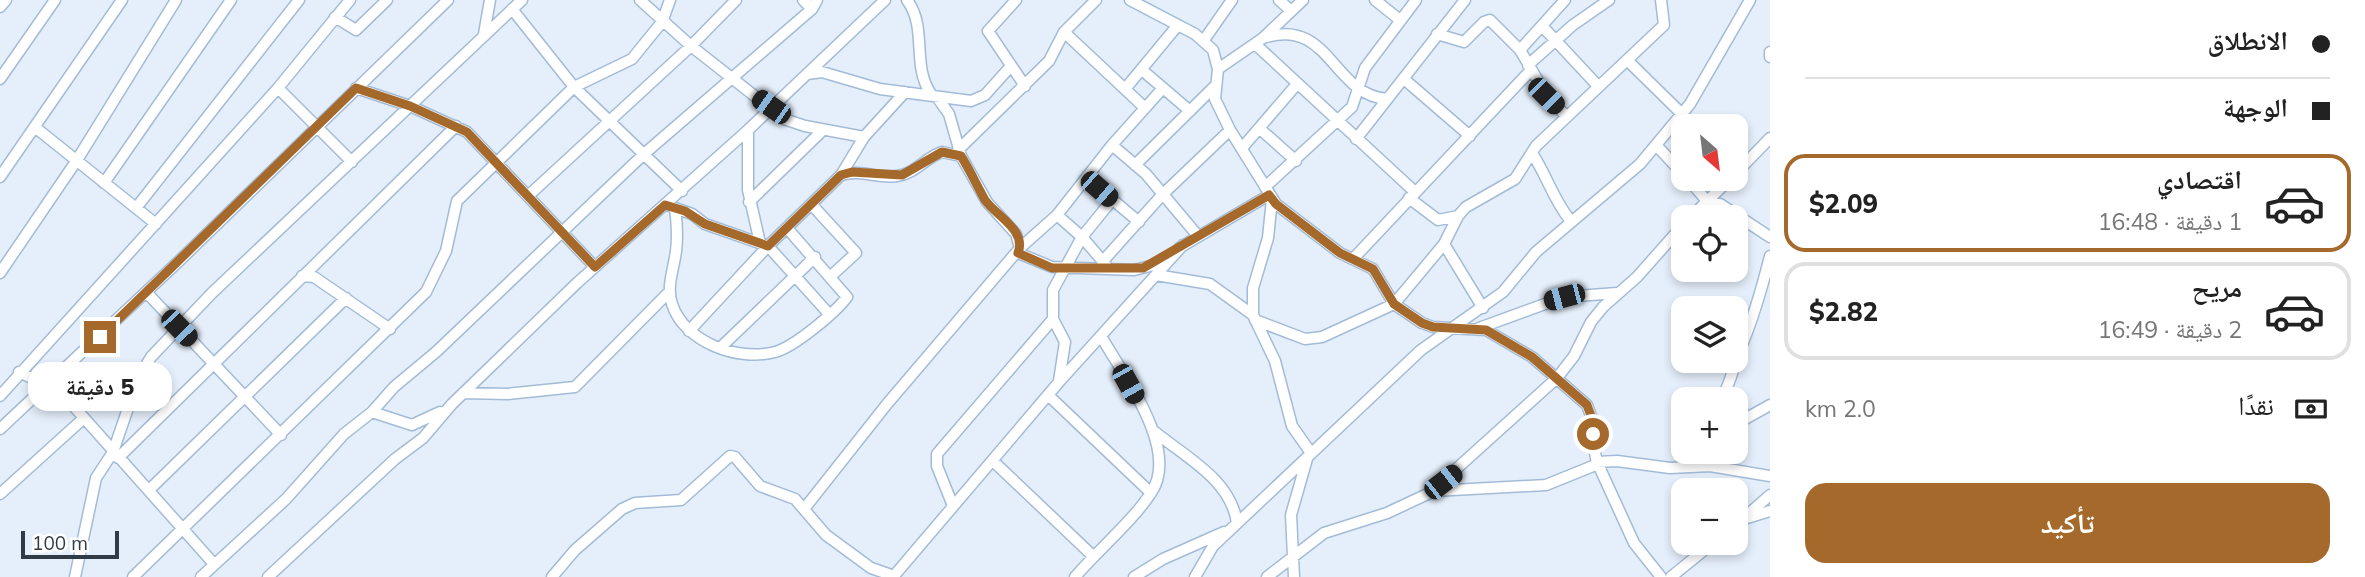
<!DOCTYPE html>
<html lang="ar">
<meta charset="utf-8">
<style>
body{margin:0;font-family:Mulish,"Noto Naskh Arabic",sans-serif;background:#f6f6f6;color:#222;direction:rtl;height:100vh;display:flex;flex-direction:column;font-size:26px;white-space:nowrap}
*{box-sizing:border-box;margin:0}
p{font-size:23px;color:#767676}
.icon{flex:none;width:38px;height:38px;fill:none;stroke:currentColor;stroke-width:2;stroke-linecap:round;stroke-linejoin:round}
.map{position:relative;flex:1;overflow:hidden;direction:ltr}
.sheet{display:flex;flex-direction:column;background:#fff;width:595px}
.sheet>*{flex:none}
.guide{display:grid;align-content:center;height:154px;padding:0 35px;background:#fff}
.needle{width:46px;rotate:152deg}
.fabs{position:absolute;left:1671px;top:114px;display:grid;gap:14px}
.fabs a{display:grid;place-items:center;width:77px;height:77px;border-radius:14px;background:#fff;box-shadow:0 4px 10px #0003;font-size:35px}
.scale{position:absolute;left:21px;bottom:18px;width:98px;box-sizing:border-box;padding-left:7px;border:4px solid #313b46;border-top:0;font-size:19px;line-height:24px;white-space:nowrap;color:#313b46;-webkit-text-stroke:5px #fff;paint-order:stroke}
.end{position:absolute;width:32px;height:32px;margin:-16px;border:9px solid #a5692b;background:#fff;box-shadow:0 0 0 4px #fff}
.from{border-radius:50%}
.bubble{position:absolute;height:49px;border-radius:21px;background:#fff;box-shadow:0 4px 10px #0003;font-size:23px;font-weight:800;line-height:49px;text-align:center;direction:rtl}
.car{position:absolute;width:21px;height:42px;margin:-21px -10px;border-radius:9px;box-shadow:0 0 5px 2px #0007;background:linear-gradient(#222 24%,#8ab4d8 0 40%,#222 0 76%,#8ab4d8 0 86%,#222 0)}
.guide b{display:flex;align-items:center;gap:24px;height:66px;font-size:26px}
.guide b+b{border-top:2px solid #e0e0e0}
.guide i{width:18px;height:18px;background:#222}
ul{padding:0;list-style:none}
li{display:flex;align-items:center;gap:21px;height:98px;margin:0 14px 10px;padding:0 21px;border:4px solid #e0e0e0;border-radius:21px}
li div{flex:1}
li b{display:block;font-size:26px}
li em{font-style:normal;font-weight:800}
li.on{border-color:#a5692b}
li>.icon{width:63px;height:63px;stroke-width:1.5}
.pay{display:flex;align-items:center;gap:18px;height:77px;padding:0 35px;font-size:26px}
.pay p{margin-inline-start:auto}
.cta{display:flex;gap:14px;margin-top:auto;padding:14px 35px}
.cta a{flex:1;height:80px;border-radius:21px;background:#a5692b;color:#fff;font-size:28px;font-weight:800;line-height:80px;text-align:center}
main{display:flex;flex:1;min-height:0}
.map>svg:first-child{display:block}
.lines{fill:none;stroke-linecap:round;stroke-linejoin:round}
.minor-casing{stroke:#a3bbd7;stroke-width:13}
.minor{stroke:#fff;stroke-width:10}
.route{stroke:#a5692b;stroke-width:9}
</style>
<main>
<section class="sheet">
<div class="guide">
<b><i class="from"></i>الانطلاق</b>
<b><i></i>الوجهة</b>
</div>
<ul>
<li class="on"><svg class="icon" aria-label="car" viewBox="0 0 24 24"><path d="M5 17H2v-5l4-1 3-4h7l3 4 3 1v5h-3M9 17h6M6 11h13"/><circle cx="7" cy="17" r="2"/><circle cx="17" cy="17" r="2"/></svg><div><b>اقتصادي</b><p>1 دقيقة · 16:48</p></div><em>$2.09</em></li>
<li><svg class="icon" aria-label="car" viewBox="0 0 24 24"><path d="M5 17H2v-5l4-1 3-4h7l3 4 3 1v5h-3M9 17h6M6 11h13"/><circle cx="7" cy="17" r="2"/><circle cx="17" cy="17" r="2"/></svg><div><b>مريح</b><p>2 دقيقة · 16:49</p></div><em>$2.82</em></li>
</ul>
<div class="pay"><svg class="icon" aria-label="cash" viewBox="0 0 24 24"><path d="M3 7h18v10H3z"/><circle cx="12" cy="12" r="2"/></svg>نقدًا<p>2.0 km</p></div>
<div class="cta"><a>تأكيد</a></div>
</section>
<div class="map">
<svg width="1770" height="577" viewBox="0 0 1770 577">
<rect width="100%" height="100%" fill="#e5effb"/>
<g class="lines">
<defs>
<path id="minor" d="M640 0 691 46 784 119 805 126 864 137
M803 0 812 9
M907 0C928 28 911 65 931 94
M1016 0 988 31 1025 86
M1130 0 1195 34 1213 50 1218 69 1215 99 1230 130 1276 204 1340 253 1373 269 1394 304 1422 323 1433 327 1486 330 1532 357 1587 405 1594 424 1593 444 1597 462 1593 466 1546 485 1434 491 1387 513 1324 533 1267 577
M1279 0 1290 10
M1375 0 1400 20
M0 7 6 0
M512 9 574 87 682 191
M335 17 356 30 387 0
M1542 26 1598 86
M1064 32 1144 107
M484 34 490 0
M1437 34 1464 42 1484 22 1490 20 1520 50 1547 96 1566 116
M1263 38C1330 16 1332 95 1387 99
M1204 40 1232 0
M1255 44 1415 192
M1520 50 1565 0
M1770 52V57
M1629 62 1682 114
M1528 65 1573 25 1609 0
M1218 69 1263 38 1303 0
M1142 70 1190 111
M807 74 822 72 880 89 971 101 985 95 1011 66
M0 79 55 0
M1404 79 1470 136
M278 88 352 162
M356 88 410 106 467 132 595 267
M1125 89 1178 25
M937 97 949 114 961 156 987 202 1016 234 1020 248
M36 128 156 224
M1259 128 1296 161
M748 130V190L760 243
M1356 139 1465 0
M1112 145 1146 174 1198 236
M1656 145 1684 175
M1242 148 1297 84
M958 150 1049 61 1064 32 1096 0
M1532 153C1547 176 1553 199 1570 220
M1135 165 1214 87
M1736 173 1770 138
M841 175C861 169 878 179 897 176 915 174 926 157 942 152L961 156
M0 177 122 0
M1087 178 1139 222
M1687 178 1707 201 1720 204 1770 237
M104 183 231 0
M1265 187 1352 107 1365 68 1416 0
M529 195 691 46 736 0
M1409 198 1438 220 1458 216
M1272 199 1268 238 1253 288V315L1275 361 1292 426 1311 453
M749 202 823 130
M812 205 856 253 831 276
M672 207 692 214 705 224 768 246 829 314
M136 208 299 0
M675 208C677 223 678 236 676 251 674 268 666 287 672 304 684 342 738 362 775 352 794 347 835 313 847 297L787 228
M1057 215 1082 237 1106 265
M1691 217 1731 178
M1444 244 1458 216 1466 207 1515 179 1536 146 1664 25 1661 0
M1179 248 1269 195
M1018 253 1052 267 1134 270 1154 265 1167 257
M1353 259 1531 70
M1103 261 1162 195 1230 130
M0 273 77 160 176 0
M1156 275 1210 284 1253 315
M302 276 314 277 390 329
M147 293 281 435
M1255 320 1305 339 1322 337 1394 304 1444 244 1483 308
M1479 328 1564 297 1617 293
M689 331 768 246 841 175 864 137 905 92
M721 347 815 257
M19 372 61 392 214 564
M1059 381 1065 342 1053 319V290L1082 237 1112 200
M463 393 507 394 575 387 669 292
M1048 395 1151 493
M0 396 278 88 350 0
M1721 399C1732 382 1733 365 1741 347 1754 317 1762 288 1770 256
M372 412 412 425 440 412
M1736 424 1770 405
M0 429 178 262 448 0
M1155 432C1187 458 1231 480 1237 523
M118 458 456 126
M993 461 1093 556
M1699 466 1702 452
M1434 489 1557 378 1574 356 1591 322 1603 307 1637 277 1684 224
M149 490 346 298
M0 494 84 418
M953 506 937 466V454L1053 319
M804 509 887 404 1020 248 1057 215 1112 145 1163 88
M1747 518 1770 511
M1736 525 1770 495
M75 577 96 478 113 452 138 379 151 357 212 293 522 0
M133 577 426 292 446 251 457 201 574 87 632 59 662 22 670 0
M201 577 286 499 344 434 372 412 394 387 436 352 644 154 812 9 817 0
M268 577 395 459 423 438 452 404 577 283 748 130 885 0
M552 577 575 550 622 509 635 503 681 500 730 456 735 457 760 486 795 499 826 535 871 568 894 576
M893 577 1059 382 1183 245
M1075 577C1099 549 1131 523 1151 493 1181 449 1122 374 1101 336
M1134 577 1163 559 1224 532
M1195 577 1213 546 1421 350 1503 292 1536 252 1640 164 1690 104 1750 0
M1294 577 1291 515 1307 459
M1661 577 1634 543 1597 462 1617 461 1670 468 1710 466 1770 476
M1671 577 1714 542"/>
</defs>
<!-- minor casing -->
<use href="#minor" class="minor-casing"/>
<!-- minor -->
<use href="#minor" class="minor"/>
</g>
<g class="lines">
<!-- route -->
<path class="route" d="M100 337 356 88 410 106 467 132 595 267 665 205 685 211 705 224 768 246 841 175 852 172 902 175 942 152 961 156C970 170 977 186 985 200 996 216 1027 230 1018 253L1052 268H1143L1269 195 1276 204 1340 253 1373 269 1394 304 1422 323 1433 327 1486 330 1532 357 1587 405 1594 424 1593 434"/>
</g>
</svg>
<div class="fabs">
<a><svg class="needle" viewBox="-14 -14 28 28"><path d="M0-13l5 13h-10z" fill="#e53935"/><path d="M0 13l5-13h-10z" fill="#767676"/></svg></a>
<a><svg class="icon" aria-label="locate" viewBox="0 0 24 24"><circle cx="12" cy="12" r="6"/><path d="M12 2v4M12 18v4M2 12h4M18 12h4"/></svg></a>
<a><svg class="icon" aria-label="layers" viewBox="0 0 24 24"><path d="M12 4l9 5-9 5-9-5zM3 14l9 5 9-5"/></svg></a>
<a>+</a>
<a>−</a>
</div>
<div class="scale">100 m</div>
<i class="end from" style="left:1593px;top:434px"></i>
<i class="end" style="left:100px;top:337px"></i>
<div class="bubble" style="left:28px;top:362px;width:144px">5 دقيقة</div>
<i class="car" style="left:1546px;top:96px;rotate:135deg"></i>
<i class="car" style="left:771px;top:107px;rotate:305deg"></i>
<i class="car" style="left:1099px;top:189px;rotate:131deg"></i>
<i class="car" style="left:1564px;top:297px;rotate:255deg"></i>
<i class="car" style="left:179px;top:328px;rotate:136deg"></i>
<i class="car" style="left:1128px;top:384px;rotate:151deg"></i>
<i class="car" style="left:1443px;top:482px;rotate:52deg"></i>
</div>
</main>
